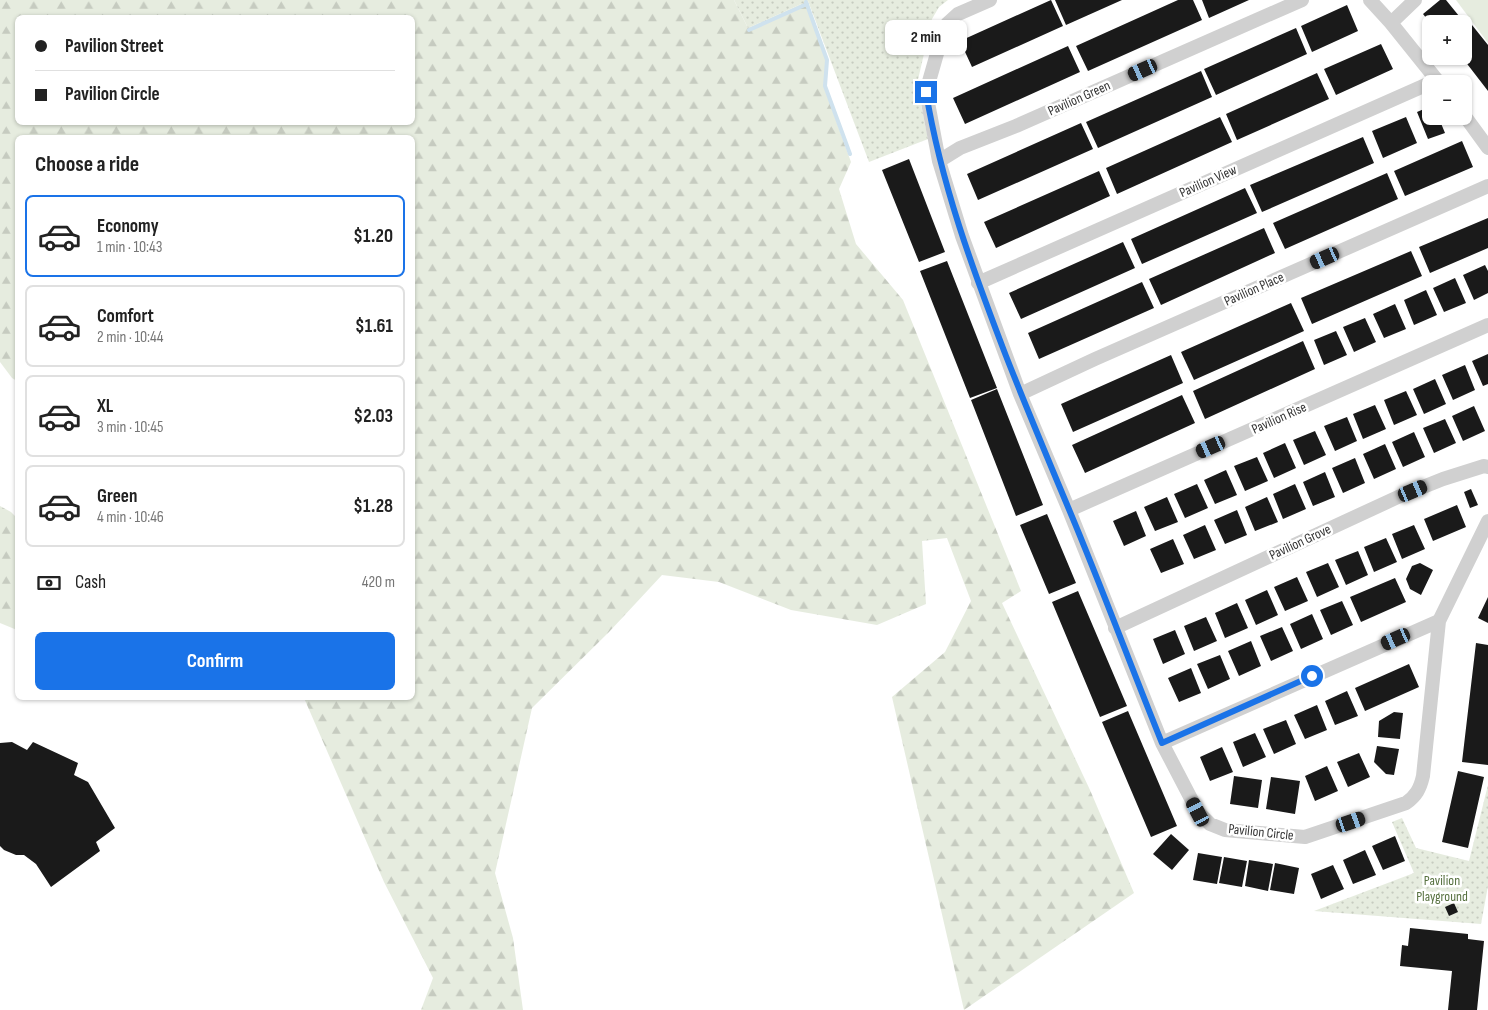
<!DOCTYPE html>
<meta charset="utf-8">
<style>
body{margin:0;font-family:"Sofia Sans Condensed",sans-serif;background:#f2f2f2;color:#222;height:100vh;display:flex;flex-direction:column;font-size:19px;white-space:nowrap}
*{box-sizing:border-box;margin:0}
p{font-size:16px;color:#767676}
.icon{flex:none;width:28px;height:28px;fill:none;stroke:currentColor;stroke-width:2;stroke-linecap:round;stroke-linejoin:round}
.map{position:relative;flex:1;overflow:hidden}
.sheet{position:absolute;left:15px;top:135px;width:400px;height:565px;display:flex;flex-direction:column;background:#fff;border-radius:8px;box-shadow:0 1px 4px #0004}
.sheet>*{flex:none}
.guide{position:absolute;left:15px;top:15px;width:400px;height:110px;border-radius:8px;box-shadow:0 1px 4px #0004;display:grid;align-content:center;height:110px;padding:0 20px;background:#fff}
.buttons{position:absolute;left:1422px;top:15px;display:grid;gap:10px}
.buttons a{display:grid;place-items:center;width:50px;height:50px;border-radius:8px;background:#fff;box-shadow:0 1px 4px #0004;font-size:25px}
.end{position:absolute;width:22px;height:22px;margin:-11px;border:6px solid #1a73e8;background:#fff;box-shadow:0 0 0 2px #fff}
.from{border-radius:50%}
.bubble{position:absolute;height:35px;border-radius:8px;background:#fff;box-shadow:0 1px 4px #0004;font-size:16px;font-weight:700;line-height:35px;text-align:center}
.car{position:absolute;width:15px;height:30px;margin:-15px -8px;border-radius:6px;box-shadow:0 0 4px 1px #0007;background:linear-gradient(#222 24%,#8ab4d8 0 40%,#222 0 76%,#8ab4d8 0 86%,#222 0)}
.guide b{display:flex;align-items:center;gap:18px;height:48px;font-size:19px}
.guide b+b{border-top:1px solid #e0e0e0}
.guide i{width:12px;height:12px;background:#222}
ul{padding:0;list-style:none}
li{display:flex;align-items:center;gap:15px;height:82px;margin:0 10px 8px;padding:0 10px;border:2px solid #e0e0e0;border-radius:8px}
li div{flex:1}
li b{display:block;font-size:19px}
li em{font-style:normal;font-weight:700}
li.on{border-color:#1a73e8}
li>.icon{width:45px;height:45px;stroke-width:1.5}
h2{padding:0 20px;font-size:22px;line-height:60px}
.pay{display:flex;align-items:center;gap:12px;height:55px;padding:0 20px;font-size:19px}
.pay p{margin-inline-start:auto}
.cta{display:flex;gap:10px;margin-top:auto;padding:10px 20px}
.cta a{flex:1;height:58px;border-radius:8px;background:#1a73e8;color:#fff;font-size:20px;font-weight:700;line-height:58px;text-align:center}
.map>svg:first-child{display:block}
.grass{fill:#e6ecdf}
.forest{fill:url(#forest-firs);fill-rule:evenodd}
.park{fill:url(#park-dots)}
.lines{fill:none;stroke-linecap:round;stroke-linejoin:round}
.stream{stroke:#cfe2ee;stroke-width:4}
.building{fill:#1a1a1a}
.street{stroke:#d0d0d0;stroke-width:14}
.route{stroke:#1a73e8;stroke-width:6}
.labels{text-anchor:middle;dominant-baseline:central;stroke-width:5;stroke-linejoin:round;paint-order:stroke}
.street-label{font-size:14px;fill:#333;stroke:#fff}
.park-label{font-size:14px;fill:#56703f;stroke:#fff}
</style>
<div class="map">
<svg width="1488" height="1010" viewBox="0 0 1488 1010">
<defs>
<pattern id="forest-firs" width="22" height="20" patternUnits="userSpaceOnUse" patternTransform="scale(1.25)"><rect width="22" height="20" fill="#e6ecdf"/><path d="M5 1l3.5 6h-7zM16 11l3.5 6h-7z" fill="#c6cbc0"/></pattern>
<pattern id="park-dots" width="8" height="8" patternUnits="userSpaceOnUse" patternTransform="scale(1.25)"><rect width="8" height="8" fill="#e6ecdf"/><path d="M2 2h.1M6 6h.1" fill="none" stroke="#c6cbc0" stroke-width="1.8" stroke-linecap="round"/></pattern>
</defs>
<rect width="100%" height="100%" fill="#fff"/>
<!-- grass -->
<path class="grass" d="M1456 0H1488V43Z"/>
<!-- forest -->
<path class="forest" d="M0 0H734L748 28 808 1 826 60 824 87 851 162 839 189 856 244 903 300 1021 591 1002 603 1090 790 1134 893 964 1010 892 697 945 652 971 601 947 538 922 541 926 604 877 625 791 610 719 582 662 575 609 632 532 708 495 873 513 938 523 1010H421L433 978 384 882 304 698H412V138H18L17 381 12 378 0 362ZM18 18H412V122H18Z
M0 506 11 512 17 518V630L0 623Z"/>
<!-- park -->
<path class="park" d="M734 0H948L939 7 932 19 917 84 928 139 869 162 808 1 748 28Z
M1488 785V886L1481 924 1314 911 1414 873 1392 822 1402 818 1416 848 1469 861Z"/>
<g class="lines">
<!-- stream -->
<path class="stream" d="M806 2 827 60 825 86 850 154
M749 30 807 4"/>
</g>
<!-- building -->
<path class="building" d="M1051 0 1063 26 972 67 960 41Z
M1055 0H1122L1066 25Z
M1178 0H1193L1202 20 1088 71 1076 46Z
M1202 0H1249L1209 18Z
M1440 0H1446L1459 16 1449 24H1431L1423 14Z
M1347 5 1358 31 1312 52 1301 26Z
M1468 20 1488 45V91L1461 56H1464V23Z
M1296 28 1307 54 1216 95 1204 69Z
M1381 44 1393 69 1336 95 1324 69Z
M1068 46 1080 72 965 124 953 98Z
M1201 71 1212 97 1098 148 1086 122Z
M1317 73 1329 99 1237 140 1226 114Z
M1431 106V116H1438L1445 133 1428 139 1417 112Z
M1220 117 1232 142 1117 194 1106 168Z
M1406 117 1417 143 1383 158 1372 131Z
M1081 123 1093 149 978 200 967 174Z
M1363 137 1374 163 1262 212 1250 185Z
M1462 141 1473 167 1405 196 1394 171Z
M909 159 945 252 919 262 882 170Z
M1099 171 1110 196 996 248 984 222Z
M1387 173 1398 199 1285 249 1273 223Z
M1245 188 1257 213 1142 264 1131 239Z
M1488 218V248L1430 273 1419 247Z
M1264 228 1275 253 1161 305 1149 279Z
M1123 242 1135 268 1021 319 1009 293Z
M1411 251 1422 276 1312 324 1301 298Z
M947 261 997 388 970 398 920 271Z
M1485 265 1488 271V293L1474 300 1463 275Z
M1455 278 1466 303 1444 312 1433 288Z
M1142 282 1154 308 1039 359 1028 333Z
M1426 290 1437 315 1414 325 1404 300Z
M1291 303 1304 331 1194 380 1181 352Z
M1395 304 1406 329 1384 338 1373 314Z
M1365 318 1376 342 1354 352 1343 327Z
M1336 331 1347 355 1324 365 1314 340Z
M1303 341 1315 369 1205 419 1193 391Z
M1488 354V384L1483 386 1472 361Z
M1171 355 1183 383 1073 432 1061 404Z
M1465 365 1475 390 1453 400 1442 375Z
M1435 379 1446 404 1424 414 1413 389Z
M997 389 1043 505 1016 516 971 400Z
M1406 391 1417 415 1394 425 1384 400Z
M1182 395 1195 423 1085 473 1072 445Z
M1375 405 1386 429 1363 439 1353 414Z
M1474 406 1485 431 1463 441 1452 416Z
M1347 417 1357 441 1335 451 1324 426Z
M1445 419 1456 443 1434 453 1423 428Z
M1315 431 1326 455 1304 465 1293 440Z
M1414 432 1425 457 1403 467 1392 442Z
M1285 443 1296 468 1274 478 1263 453Z
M1385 444 1396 469 1374 479 1363 454Z
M1257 457 1268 481 1245 491 1234 466Z
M1355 458 1365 483 1343 493 1332 468Z
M1226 470 1237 495 1215 504 1204 480Z
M1325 472 1335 497 1313 506 1303 482Z
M1197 484 1208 508 1185 518 1174 494Z
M1295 484 1306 509 1283 519 1273 494Z
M1471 489 1478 505 1470 508 1464 492Z
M1167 497 1178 522 1155 531 1144 507Z
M1267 497 1278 522 1255 531 1245 507Z
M1457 505 1466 527 1433 541 1424 519Z
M1237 510 1247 535 1225 544 1214 520Z
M1136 511 1146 536 1124 546 1113 521Z
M1047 514 1076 583 1049 594 1020 525Z
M1205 525 1216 550 1194 559 1183 535Z
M1414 525 1425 549 1402 559 1392 534Z
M1386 538 1397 562 1374 572 1364 547Z
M1173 539 1184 564 1161 573 1150 549Z
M1358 551 1368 575 1346 585 1335 560Z
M1328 563 1339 587 1317 597 1306 572Z
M1420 563 1433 570 1421 595 1410 589 1406 579 1412 566Z
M1297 577 1308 601 1285 611 1274 587Z
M1395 578 1406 602 1361 622 1350 597Z
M1267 590 1278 615 1256 625 1245 600Z
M1078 591 1127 706 1100 717 1052 602Z
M1488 597V623L1478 618Z
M1342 601 1353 625 1331 635 1320 610Z
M1237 603 1248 628 1225 638 1215 613Z
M1312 614 1323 639 1301 649 1290 624Z
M1206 617 1217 641 1194 651 1184 626Z
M1282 627 1293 651 1271 661 1260 636Z
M1175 630 1185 654 1163 664 1153 639Z
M1251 641 1261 666 1239 676 1228 651Z
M1476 643 1488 645V765L1462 762Z
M1220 655 1230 679 1208 689 1197 664Z
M1409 664 1419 687 1365 711 1355 688Z
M1191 668 1201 693 1179 702 1168 678Z
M1347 691 1358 716 1335 725 1325 701Z
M1317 705 1327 730 1305 739 1294 715Z
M1128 711 1177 826 1151 837 1102 722Z
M1394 712 1403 713 1400 739 1378 737 1379 721Z
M1286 720 1296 744 1274 754 1263 729Z
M1255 733 1266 757 1243 767 1233 742Z
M12 742 27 750 33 742 78 763 74 775 88 782 115 828 96 842 100 851 51 887 36 864 24 855H16L4 850 0 846V743Z
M1377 746 1399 749 1394 775 1386 774 1374 762Z
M1222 747 1233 772 1210 781 1200 757Z
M1359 753 1370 777 1348 787 1337 762Z
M1327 766 1338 791 1315 801 1305 776Z
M1458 771 1484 777 1468 848 1442 842Z
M1234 776 1262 780 1258 808 1230 804Z
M1271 777 1300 781 1295 814 1266 809Z
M1171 834 1189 850 1172 870 1153 854Z
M1395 836 1405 861 1383 870 1372 846Z
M1365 850 1376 875 1353 884 1343 860Z
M1198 853 1222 857 1217 884 1193 880Z
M1224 857 1247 861 1242 887 1219 883Z
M1249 860 1273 864 1268 891 1245 886Z
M1275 863 1299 868 1294 894 1270 890Z
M1333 865 1344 889 1321 899 1311 874Z
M1454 903 1458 912 1449 916 1445 907Z
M1410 928 1468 934V939L1484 941 1477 1010H1448L1452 971 1400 966 1402 945 1408 946Z"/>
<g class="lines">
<!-- street -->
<path class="street" d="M990 0 958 14 947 24 942 36 926 92 939 161 962 236 1020 394 1069 510 1162 743 1198 812 1210 824 1225 830 1305 837 1406 803C1416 796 1420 789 1423 776L1439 621 1488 521
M1370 0 1391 23 1440 84
M1391 23 1415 0
M1464 115 1488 148
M939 161 960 148 1016 126 1302 0
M978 283 1437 80
M1020 394 1095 359 1488 186
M1069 510 1488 325
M1115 628 1398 497 1443 479 1484 466 1488 467
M1162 743 1439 621"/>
</g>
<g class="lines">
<!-- route -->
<path class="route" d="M926 92C941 184 973 270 1006 356 1026 407 1047 457 1068 507 1101 585 1130 664 1162 743L1312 676"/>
</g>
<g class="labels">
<!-- street labels -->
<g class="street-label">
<text transform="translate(1079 98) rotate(-24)">Pavilion Green</text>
<text transform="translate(1208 181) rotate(-24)">Pavilion View</text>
<text transform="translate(1254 289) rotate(-24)">Pavilion Place</text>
<text transform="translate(1279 418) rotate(-24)">Pavilion Rise</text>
<text transform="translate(1300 542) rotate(-25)">Pavilion Grove</text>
<text transform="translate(1261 832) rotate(6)">Pavilion Circle</text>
</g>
<!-- park labels -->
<g class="park-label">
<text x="1442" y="880">Pavilion<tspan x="1442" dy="16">Playground</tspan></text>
</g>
</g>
</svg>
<div class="buttons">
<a>+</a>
<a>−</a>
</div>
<i class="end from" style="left:1312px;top:676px"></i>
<i class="end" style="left:926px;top:92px"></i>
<div class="bubble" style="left:885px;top:20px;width:82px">2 min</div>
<i class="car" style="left:1143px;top:70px;rotate:246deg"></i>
<i class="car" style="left:1325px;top:258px;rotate:246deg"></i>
<i class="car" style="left:1211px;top:447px;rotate:246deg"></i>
<i class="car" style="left:1413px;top:491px;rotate:67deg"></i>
<i class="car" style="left:1396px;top:639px;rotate:246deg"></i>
<i class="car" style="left:1198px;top:812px;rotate:332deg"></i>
<i class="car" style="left:1351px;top:822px;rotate:71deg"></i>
<div class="guide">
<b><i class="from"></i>Pavilion Street</b>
<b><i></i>Pavilion Circle</b>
</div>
<section class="sheet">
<h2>Choose a ride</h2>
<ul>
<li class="on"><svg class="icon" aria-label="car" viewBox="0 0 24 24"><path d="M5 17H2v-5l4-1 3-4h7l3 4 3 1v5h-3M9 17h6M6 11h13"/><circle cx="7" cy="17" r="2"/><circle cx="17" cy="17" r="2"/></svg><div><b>Economy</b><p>1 min · 10:43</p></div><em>$1.20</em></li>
<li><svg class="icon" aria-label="car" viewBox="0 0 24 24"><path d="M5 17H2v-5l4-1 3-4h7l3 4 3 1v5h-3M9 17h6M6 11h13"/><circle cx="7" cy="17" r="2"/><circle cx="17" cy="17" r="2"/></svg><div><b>Comfort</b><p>2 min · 10:44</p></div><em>$1.61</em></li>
<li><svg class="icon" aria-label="car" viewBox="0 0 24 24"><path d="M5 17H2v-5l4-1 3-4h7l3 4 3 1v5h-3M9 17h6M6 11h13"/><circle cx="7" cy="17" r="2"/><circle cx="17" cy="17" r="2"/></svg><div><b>XL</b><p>3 min · 10:45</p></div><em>$2.03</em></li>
<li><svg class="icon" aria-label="car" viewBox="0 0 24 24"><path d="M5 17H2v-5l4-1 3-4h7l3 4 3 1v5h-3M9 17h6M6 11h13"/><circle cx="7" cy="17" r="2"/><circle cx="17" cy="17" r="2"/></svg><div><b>Green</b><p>4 min · 10:46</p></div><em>$1.28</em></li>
</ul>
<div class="pay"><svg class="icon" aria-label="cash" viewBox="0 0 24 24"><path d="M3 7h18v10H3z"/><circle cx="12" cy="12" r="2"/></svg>Cash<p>420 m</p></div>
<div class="cta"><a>Confirm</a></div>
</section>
</div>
